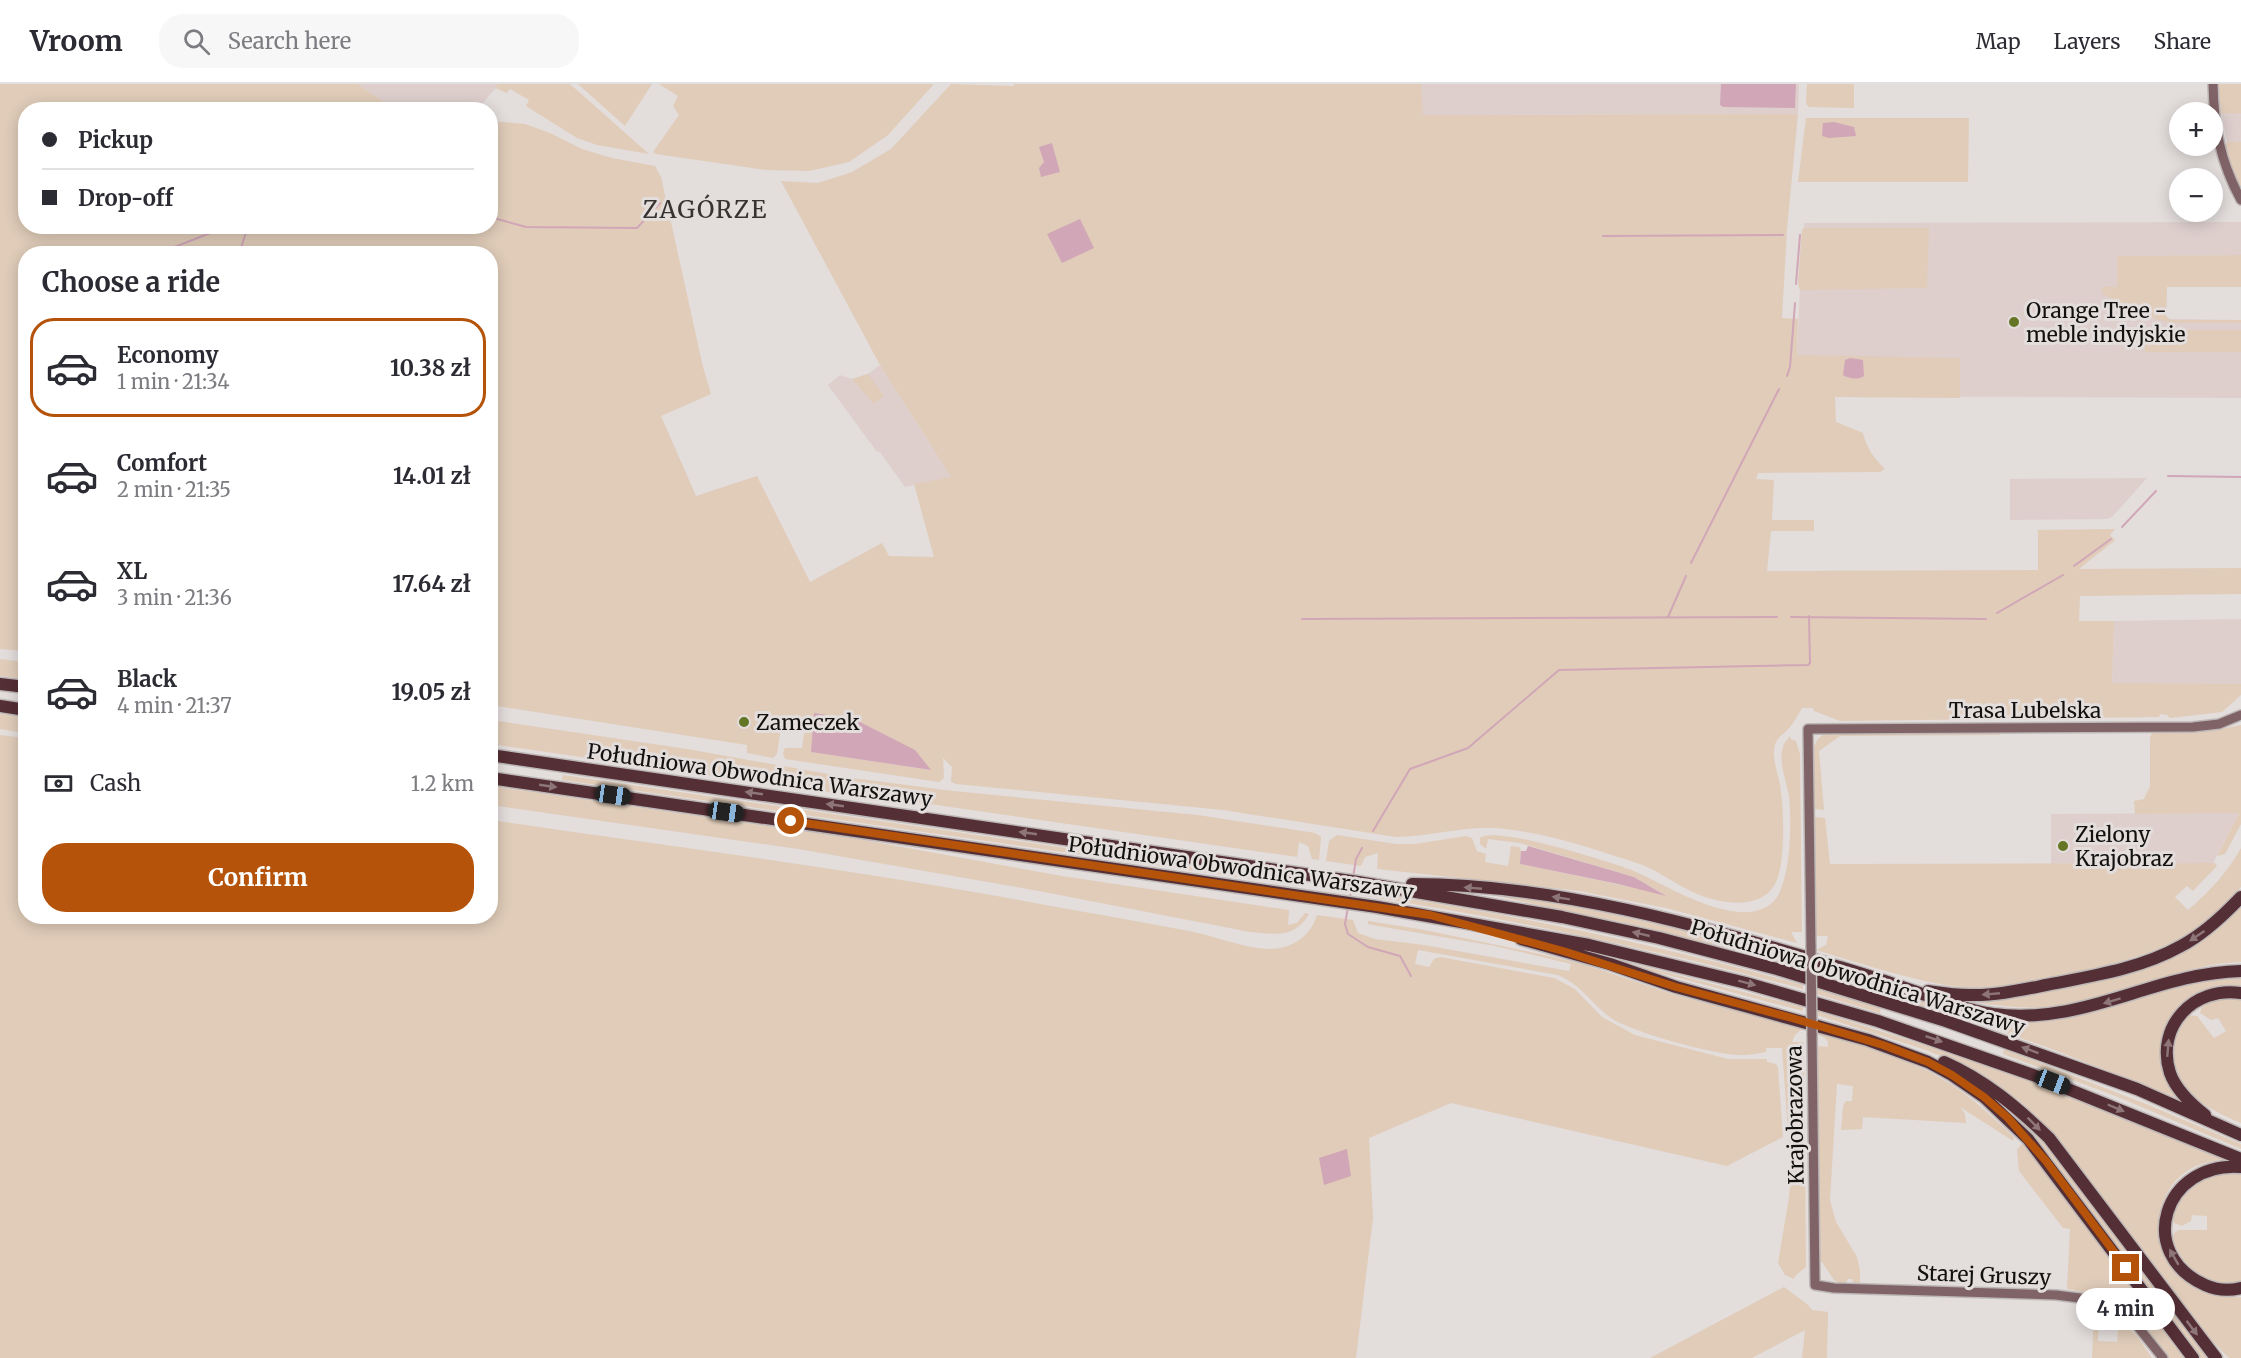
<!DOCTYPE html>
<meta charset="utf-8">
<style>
body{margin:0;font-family:Merriweather,serif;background:#f7f7f7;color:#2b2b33;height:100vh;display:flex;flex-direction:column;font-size:22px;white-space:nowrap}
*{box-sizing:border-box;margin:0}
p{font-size:20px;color:#7c7c81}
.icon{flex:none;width:33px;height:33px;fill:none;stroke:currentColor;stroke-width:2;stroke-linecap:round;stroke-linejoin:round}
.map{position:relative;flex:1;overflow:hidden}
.drawer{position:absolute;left:18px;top:162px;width:480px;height:678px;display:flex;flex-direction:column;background:#fff;border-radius:24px;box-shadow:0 3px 15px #0003}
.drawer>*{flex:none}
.top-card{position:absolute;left:18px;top:18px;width:480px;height:132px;border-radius:24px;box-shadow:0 3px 15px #0003;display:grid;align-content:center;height:132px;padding:0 24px;background:#fff}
.controls{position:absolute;left:2169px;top:18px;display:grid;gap:12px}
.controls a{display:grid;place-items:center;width:54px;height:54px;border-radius:50%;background:#fff;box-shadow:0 3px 15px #0003;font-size:30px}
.end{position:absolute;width:27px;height:27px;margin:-14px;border:8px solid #b45309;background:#fff;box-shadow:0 0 0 3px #fff}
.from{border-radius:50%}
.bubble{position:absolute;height:42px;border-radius:21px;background:#fff;box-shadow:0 3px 15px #0003;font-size:20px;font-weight:700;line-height:42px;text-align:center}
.car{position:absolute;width:18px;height:36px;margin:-18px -9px;border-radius:8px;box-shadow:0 0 4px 2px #0007;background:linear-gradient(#222 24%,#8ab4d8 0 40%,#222 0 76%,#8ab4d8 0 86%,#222 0)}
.top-card b{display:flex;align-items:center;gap:21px;height:57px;font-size:22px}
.top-card b+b{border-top:2px solid #e1e1e2}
.top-card i{width:15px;height:15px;background:#2b2b33}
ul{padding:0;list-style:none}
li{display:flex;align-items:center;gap:18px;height:99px;margin:0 12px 9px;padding:0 12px;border:3px solid transparent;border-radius:24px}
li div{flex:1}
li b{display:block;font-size:22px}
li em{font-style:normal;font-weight:700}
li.current{border-color:#b45309}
li>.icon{width:54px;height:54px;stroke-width:1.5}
h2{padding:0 24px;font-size:27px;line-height:72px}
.pay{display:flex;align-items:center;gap:15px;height:66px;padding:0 24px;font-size:22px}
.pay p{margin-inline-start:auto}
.primary-button{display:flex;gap:12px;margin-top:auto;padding:12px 24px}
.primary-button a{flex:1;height:69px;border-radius:24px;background:#b45309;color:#fff;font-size:24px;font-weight:700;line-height:69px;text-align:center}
header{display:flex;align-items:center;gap:36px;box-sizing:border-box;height:84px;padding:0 30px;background:#fff;border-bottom:2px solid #e1e1e2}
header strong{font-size:28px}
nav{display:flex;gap:33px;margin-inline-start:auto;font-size:21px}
.search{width:420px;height:54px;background:#f7f7f7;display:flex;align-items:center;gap:15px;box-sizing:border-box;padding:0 21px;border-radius:24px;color:#7c7c81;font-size:22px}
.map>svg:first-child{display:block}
.built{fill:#decfcd}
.green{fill:#e0ccb9}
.water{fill:#d1a6b7}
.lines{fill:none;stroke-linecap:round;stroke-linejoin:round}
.stream{stroke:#d1a6b7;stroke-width:2}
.secondary-casing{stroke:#bdb8b7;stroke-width:12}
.highway-casing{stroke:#bdb8b7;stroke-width:15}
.secondary{stroke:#806366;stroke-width:9}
.highway{stroke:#542f35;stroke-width:12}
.secondary-bridge-casing{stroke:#bdb8b7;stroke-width:12;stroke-linecap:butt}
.secondary-bridge{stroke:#806366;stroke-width:9}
.oneway{fill:#8d7578}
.route{stroke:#b45309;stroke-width:8}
.poi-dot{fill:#647524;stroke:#e3dddc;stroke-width:2}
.labels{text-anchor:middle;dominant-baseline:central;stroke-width:6;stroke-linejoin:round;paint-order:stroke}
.poi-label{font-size:21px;fill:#121110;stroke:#e3dddc;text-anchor:start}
.street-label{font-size:21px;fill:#121110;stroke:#e3dddc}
.quarter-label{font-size:24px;letter-spacing:1.5px;fill:#383333;stroke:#e3dddc}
</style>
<header>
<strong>Vroom</strong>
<div class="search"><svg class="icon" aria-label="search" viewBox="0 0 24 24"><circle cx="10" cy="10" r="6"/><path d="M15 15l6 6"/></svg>Search here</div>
<nav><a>Map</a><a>Layers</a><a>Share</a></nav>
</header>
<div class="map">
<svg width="2241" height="1274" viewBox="0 0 2241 1274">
<rect width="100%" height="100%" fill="#e3dddc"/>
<!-- built -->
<path class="built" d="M357 0H499L477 26 395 25Z
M1421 0H1799L1798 30 1422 31Z
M2221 29H2241V58H2227Z
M2241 138V171L2117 172V202L2167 203 2166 232 2170 235 2241 236V314L1835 312 1797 271 1800 206 1798 200 1802 146 1804 144V139Z
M880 281 951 393 905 403 879 367 877 368 828 301 840 291 852 295 868 290Z
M2147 394 2112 433 2107 435 2010 436V395Z
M2241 535V600H2112L2114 537Z
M2239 729 2213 779 2051 780V730Z"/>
<!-- green -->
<path class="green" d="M0 0H357L395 25 26 26V142H490L491 37 525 40 550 49 582 65 612 74 655 82 661 93 703 283 711 310 661 332 696 412 757 392 810 498 882 459 889 472 934 473 914 400 951 393 880 281 781 97 818 99 852 88 891 65 951 0 1013 2 1015 0H1421L1423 31 1798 30 1787 145 1782 234 1798 235 1797 271 1960 274V314L1835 313 1836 338 1863 349C1867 365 1874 374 1885 385L1880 388 1758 389 1756 395 1774 396 1772 436H1814V447H1771L1767 487 2038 486V446L2115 445 2110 451 2115 456 2079 485 2241 484V510L2080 512 2079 537H2114L2112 599 2241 600V611L2222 628 2170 634 2167 631 2160 630 2159 633 1840 637 1814 627 1813 624H1802C1801 627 1791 643 1789 644 1782 652 1775 654 1774 666 1773 677 1778 690 1780 701 1784 723 1786 781 1775 800 1759 830 1709 818 1685 804 1671 797 1659 788 1645 782 1635 778 1625 775 1615 772 1580 760 1542 749 1505 745 1469 740 1432 753 1396 753L1223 726 956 700 951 698 952 683 943 674 944 694 939 698 785 675 783 669 785 664H802L805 645 813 648 812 668 930 686 814 630V640L810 641 782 637 777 670 773 674 747 669V661L491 621 490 170H26L25 567 0 565Z
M499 0H570L649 70 597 61 577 54 526 22 529 16 510 5 507 9 495 4Z
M578 0H652L625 42Z
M659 0H934L888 51 849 78 809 87 766 86 656 70 653 68 679 31 673 22 678 12Z
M1807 0H1854V24L1809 23 1806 20Z
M2218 0H2241V29H2221Z
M1806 34H1969L1968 98H1798Z
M2227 58H2241V107L2230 86 2225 60Z
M1804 144H1929L1927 204 1800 206 1798 200 1802 146Z
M2241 171V203H2167L2166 232 2170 236H2241V239H2173L2159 236 2103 210 2102 203H2117V172Z
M2145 246H2241V268H2145Z
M868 290 884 312 874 320 852 295Z
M0 575 25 578V595L0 592Z
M0 630 25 633V649L0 645Z
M491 636 687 665 845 693 953 707 1198 731 1315 749 1321 753 1319 776 1312 775 1308 762 1299 758 1297 773 909 717 818 707 491 660Z
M2241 641V740L2225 770 2217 772 2239 729 2135 730 2134 717 2144 715 2150 702V654L2152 648 2211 647Z
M2002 647 2000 651 1840 652 1819 667 1824 726 1814 725 1813 664 1818 655 1826 648Z
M0 651 25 654 26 832H490L491 736C659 761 829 782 997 812 1061 824 1126 835 1189 847 1216 852 1242 864 1269 865 1292 865 1310 853 1317 831L1353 836 1358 849 1375 855 1424 861 1569 887 1571 880 1495 862 1372 841 1368 840V837L1419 845 1545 871 1586 881 1675 911 1803 944 1795 951 1792 958H1804L1806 1183 1795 1192 1794 1195 1785 1191 1778 1179 1789 1113 1791 1088 1782 964H1766V968C1758 969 1751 971 1743 971 1718 972 1631 948 1611 934 1590 919 1583 902 1558 891L1418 866 1415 880 1429 883 1434 875 1440 873 1554 894 1575 905 1602 933 1635 951 1728 975H1767V978L1776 980 1778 984 1783 1053 1727 1082 1451 1019 1369 1054 1373 1134 1356 1274H0Z
M1790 652 1791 655 1796 657 1800 670 1802 848H1791L1797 859 1666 824 1579 807 1377 785 1378 769 1365 773 1361 782 1326 777 1329 757 1337 751 1396 760H1415L1466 752 1472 754 1477 767 1486 770 1485 778 1508 782 1511 762 1519 763 1521 767 1520 780 1663 810 1634 793 1520 759 1488 755 1486 765 1480 760V754C1495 741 1607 777 1629 785 1663 798 1739 850 1773 818 1791 801 1792 736 1789 713 1787 698 1778 678 1783 663 1784 659 1787 655 1790 652Z
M563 691 1301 798 1300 802 562 696Z
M491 702 858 755 1062 792 1289 826 1288 841 1297 839 1305 829 1309 830C1294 855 1275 850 1250 848L1039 807 798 765 491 721Z
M1816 733 1825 734 1830 780 2213 779 2214 778 2217 782 2193 807 2187 802 2175 813 2188 826C2209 808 2227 789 2241 764V803C2190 867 2123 878 2048 894 2022 899 1993 908 1966 904 1915 898 1866 881 1816 866L1826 861 1828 852H1816L1814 735Z
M1365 808C1513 830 1658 861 1803 901V905C1658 866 1513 835 1365 812Z
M1490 809C1596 823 1700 849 1802 879V883L1644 843 1491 811Z
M2241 822V878C2184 880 2134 907 2079 919 2045 926 2012 924 1978 919L1977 916C2071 901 2172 896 2241 822Z
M1615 875 1803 923V927L1615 877Z
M1816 883 1931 919 1930 924 1817 887Z
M2241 890V905L2188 916 2177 925 2170 936 2164 951 2185 1017 2049 964 1948 929 1950 925 2020 937H2047L2078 931 2179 900Z
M1817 905 1881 924 1880 929 1817 910Z
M2219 914 2241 915V1039C2191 1018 2148 989 2186 931L2197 932 2214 954 2226 947 2218 934 2211 936 2200 929 2203 919Z
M1817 927 1947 968 2049 1004 2228 1076C2131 1075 2138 1220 2241 1213V1274H2229L2206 1251 2055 1051 2021 1018 1973 985 1926 966 1817 931Z
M1817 948C1860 960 1904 972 1942 995 1969 1010 1991 1032 2014 1053L2013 1057 1960 1023 1965 1030 1966 1039 1863 1033 1862 1045 1841 1046 1843 1022 1846 1017H1852L1853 1002 1837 1000 1830 1116 1836 1138 1857 1173 1860 1187V1201L1854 1200 1852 1195H1848L1845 1200H1837V1198L1834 1196 1822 1178H1819L1817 962 1828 963V958L1825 954 1817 950Z
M2004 965 2146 1020 2241 1060V1065L2118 1013 2003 970Z
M1984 1006 2036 1048 2053 1068 2210 1274H2199L2051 1075 2014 1033Z
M2023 1058 2184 1274H2168C2137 1231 2122 1214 2067 1205L2070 1145 2063 1144 2019 1087 2017 1066Z
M2241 1088V1197C2208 1205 2181 1184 2172 1153L2175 1148 2179 1146H2207V1132L2192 1131 2191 1137 2182 1142 2174 1139 2172 1134C2178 1117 2188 1096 2207 1091 2217 1088 2230 1089 2241 1088Z
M1784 1203 1807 1220 1812 1226 1828 1228 1827 1274H1802L1805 1246 1752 1274H1650Z
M2094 1227H2099L2098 1257 2117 1258 2119 1235 2137 1252 2152 1274H2092Z"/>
<!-- water -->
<path class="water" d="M1721 0H1796L1795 24 1723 23 1720 21Z
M1834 38 1854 43 1856 52 1829 54 1822 52 1823 39Z
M1052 59 1060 88 1041 93 1039 84 1044 78 1039 63Z
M1080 135 1094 164 1062 179 1047 150Z
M1850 274 1863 276 1864 292C1858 296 1849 295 1843 291L1845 276Z
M814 629 854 635 915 666 931 686 811 668Z
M1528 762 1634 793 1666 812 1618 800 1520 780 1521 767H1526Z
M1347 1065 1351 1092 1324 1101 1319 1074Z"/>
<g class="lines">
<!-- stream -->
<path class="stream" d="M209 23 212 26
M490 133 526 143 637 144 660 119
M1603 152 1783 151
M170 170 172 164 228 142
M239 170 248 142
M1796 200 1800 151
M1787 292 1790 283 1795 219
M2168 392 2241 393
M2122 443 2156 407
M1691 479 1779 305
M2074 482 2111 455
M1997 529 2063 491
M1668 533 1686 492
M1791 533 1986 535
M1302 535 1777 533
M1373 747 1410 685 1468 664 1559 586 1808 581 1810 579 1809 532
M1353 794 1356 775 1362 764
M1350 814 1352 802
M1348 823 1345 840 1348 850 1368 863 1400 872 1411 892"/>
<defs>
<path id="secondary" d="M2213 0C2214 44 2220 77 2241 116
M1811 863 1808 645 2193 643 2219 640 2241 631
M1812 950 1815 1201 1834 1204 2056 1211 2095 1216 2112 1223 2134 1238 2163 1274"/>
<path id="highway" d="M0 600 26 603
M0 622 26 626
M490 671 1358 798 1562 833 1659 854 1777 885 1946 937 2137 1005 2241 1051
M490 694 1377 823 1589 861 1746 899 1878 937 2033 991 2241 1075
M1412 800C1556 800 1697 841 1833 881 1856 888 1880 895 1902 903 1932 913 1962 925 1993 930 2085 942 2153 889 2241 887
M1521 855 1610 880 1676 903 1868 956 1928 978 1952 991 1984 1013 2028 1055 2193 1274
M1928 907C1942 909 1955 911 1969 911 1994 912 2021 906 2046 901 2092 892 2140 885 2181 862 2204 850 2223 832 2241 813
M1944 978C1985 996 2017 1023 2049 1054L2216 1274
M2205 1031C2191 1020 2176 1006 2170 989 2155 942 2194 902 2241 909
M2241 1083C2163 1077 2135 1170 2205 1201 2216 1206 2229 1207 2241 1204"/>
</defs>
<!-- secondary casing -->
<use href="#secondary" class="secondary-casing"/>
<!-- highway casing -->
<use href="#highway" class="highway-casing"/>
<!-- secondary -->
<use href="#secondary" class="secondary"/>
<!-- highway -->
<use href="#highway" class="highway"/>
<defs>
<path id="secondary-bridge" d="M1811 863 1812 950"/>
</defs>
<!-- secondary-bridge casing -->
<use href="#secondary-bridge" class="secondary-bridge-casing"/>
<!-- secondary-bridge -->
<use href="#secondary-bridge" class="secondary-bridge"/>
</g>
<!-- one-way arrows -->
<defs><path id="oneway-solid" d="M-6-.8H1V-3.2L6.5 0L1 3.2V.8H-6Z" transform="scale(1.5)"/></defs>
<g class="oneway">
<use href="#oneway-solid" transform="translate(548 702) rotate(8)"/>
<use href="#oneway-solid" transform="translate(754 709) rotate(-172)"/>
<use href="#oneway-solid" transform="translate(835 721) rotate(-172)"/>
<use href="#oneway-solid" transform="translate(1028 749) rotate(-172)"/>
<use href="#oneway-solid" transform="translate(1473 804) rotate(-175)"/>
<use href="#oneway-solid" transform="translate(1561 814) rotate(-171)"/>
<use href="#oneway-solid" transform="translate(1641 850) rotate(-167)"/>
<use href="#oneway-solid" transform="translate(2197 852) rotate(146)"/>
<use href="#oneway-solid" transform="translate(1747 899) rotate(15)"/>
<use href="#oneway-solid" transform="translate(1991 910) rotate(175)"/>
<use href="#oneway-solid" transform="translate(2112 917) rotate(163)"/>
<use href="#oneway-solid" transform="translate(1934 955) rotate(19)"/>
<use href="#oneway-solid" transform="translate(2168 964) rotate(-85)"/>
<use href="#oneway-solid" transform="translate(2030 966) rotate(-160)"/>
<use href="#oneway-solid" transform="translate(2116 1024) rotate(23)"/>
<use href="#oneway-solid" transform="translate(2034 1040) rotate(45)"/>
<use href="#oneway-solid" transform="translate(2174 1173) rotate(-120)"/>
<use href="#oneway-solid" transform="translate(2192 1244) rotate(53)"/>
</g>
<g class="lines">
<!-- route -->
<path class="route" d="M791 737 1430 831 1563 867 1676 903 1792 934 1883 961 1928 978 1952 991 1984 1013 2008 1034 2046 1077 2126 1184"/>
</g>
<!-- markers -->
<g class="poi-dot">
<circle cx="2014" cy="238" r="6"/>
<circle cx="744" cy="638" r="6"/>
<circle cx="2063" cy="762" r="6"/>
</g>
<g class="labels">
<!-- poi labels -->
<g class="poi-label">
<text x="2026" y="226">Orange Tree -<tspan x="2026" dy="24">meble indyjskie</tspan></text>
<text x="756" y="638">Zameczek</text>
<text x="2075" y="750">Zielony<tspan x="2075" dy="24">Krajobraz</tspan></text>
</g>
<!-- street labels -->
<g class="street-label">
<text x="2025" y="626">Trasa Lubelska</text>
<text transform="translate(760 691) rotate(8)">Południowa Obwodnica Warszawy</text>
<text transform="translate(1241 784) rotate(8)">Południowa Obwodnica Warszawy</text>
<text transform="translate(1858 893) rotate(17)">Południowa Obwodnica Warszawy</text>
<text transform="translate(1795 1031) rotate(-91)">Krajobrazowa</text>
<text transform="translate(1984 1191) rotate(2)">Starej Gruszy</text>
</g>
<!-- quarter labels -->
<g class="quarter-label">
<text x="705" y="125">ZAGÓRZE</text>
</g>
</g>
</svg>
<div class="controls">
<a>+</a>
<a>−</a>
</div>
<i class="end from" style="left:791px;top:737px"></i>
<i class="end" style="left:2126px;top:1184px"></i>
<div class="bubble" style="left:2076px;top:1204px;width:99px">4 min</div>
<i class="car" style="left:613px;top:711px;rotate:98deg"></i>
<i class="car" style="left:726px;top:728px;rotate:98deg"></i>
<i class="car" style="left:2053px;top:998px;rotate:111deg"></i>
<div class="top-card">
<b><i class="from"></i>Pickup</b>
<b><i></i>Drop-off</b>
</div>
<section class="drawer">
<h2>Choose a ride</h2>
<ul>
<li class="current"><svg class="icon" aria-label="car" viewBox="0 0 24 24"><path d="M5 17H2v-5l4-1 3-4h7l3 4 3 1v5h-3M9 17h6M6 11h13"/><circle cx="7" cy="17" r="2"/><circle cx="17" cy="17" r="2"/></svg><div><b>Economy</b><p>1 min · 21:34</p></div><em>10.38 zł</em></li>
<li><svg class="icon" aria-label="car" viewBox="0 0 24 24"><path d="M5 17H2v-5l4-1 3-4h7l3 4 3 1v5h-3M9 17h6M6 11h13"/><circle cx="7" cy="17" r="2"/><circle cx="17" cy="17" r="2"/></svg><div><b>Comfort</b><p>2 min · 21:35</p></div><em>14.01 zł</em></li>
<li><svg class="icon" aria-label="car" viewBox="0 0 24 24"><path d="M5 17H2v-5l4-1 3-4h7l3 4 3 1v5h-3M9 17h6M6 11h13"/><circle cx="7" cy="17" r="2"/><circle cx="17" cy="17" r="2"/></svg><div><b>XL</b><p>3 min · 21:36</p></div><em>17.64 zł</em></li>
<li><svg class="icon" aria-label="car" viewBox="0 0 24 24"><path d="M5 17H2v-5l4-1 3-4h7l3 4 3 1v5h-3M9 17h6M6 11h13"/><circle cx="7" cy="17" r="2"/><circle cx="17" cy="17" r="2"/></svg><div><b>Black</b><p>4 min · 21:37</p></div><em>19.05 zł</em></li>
</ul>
<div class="pay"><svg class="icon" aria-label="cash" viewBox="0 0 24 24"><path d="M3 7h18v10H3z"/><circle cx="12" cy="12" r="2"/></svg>Cash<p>1.2 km</p></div>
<div class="primary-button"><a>Confirm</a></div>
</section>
</div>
